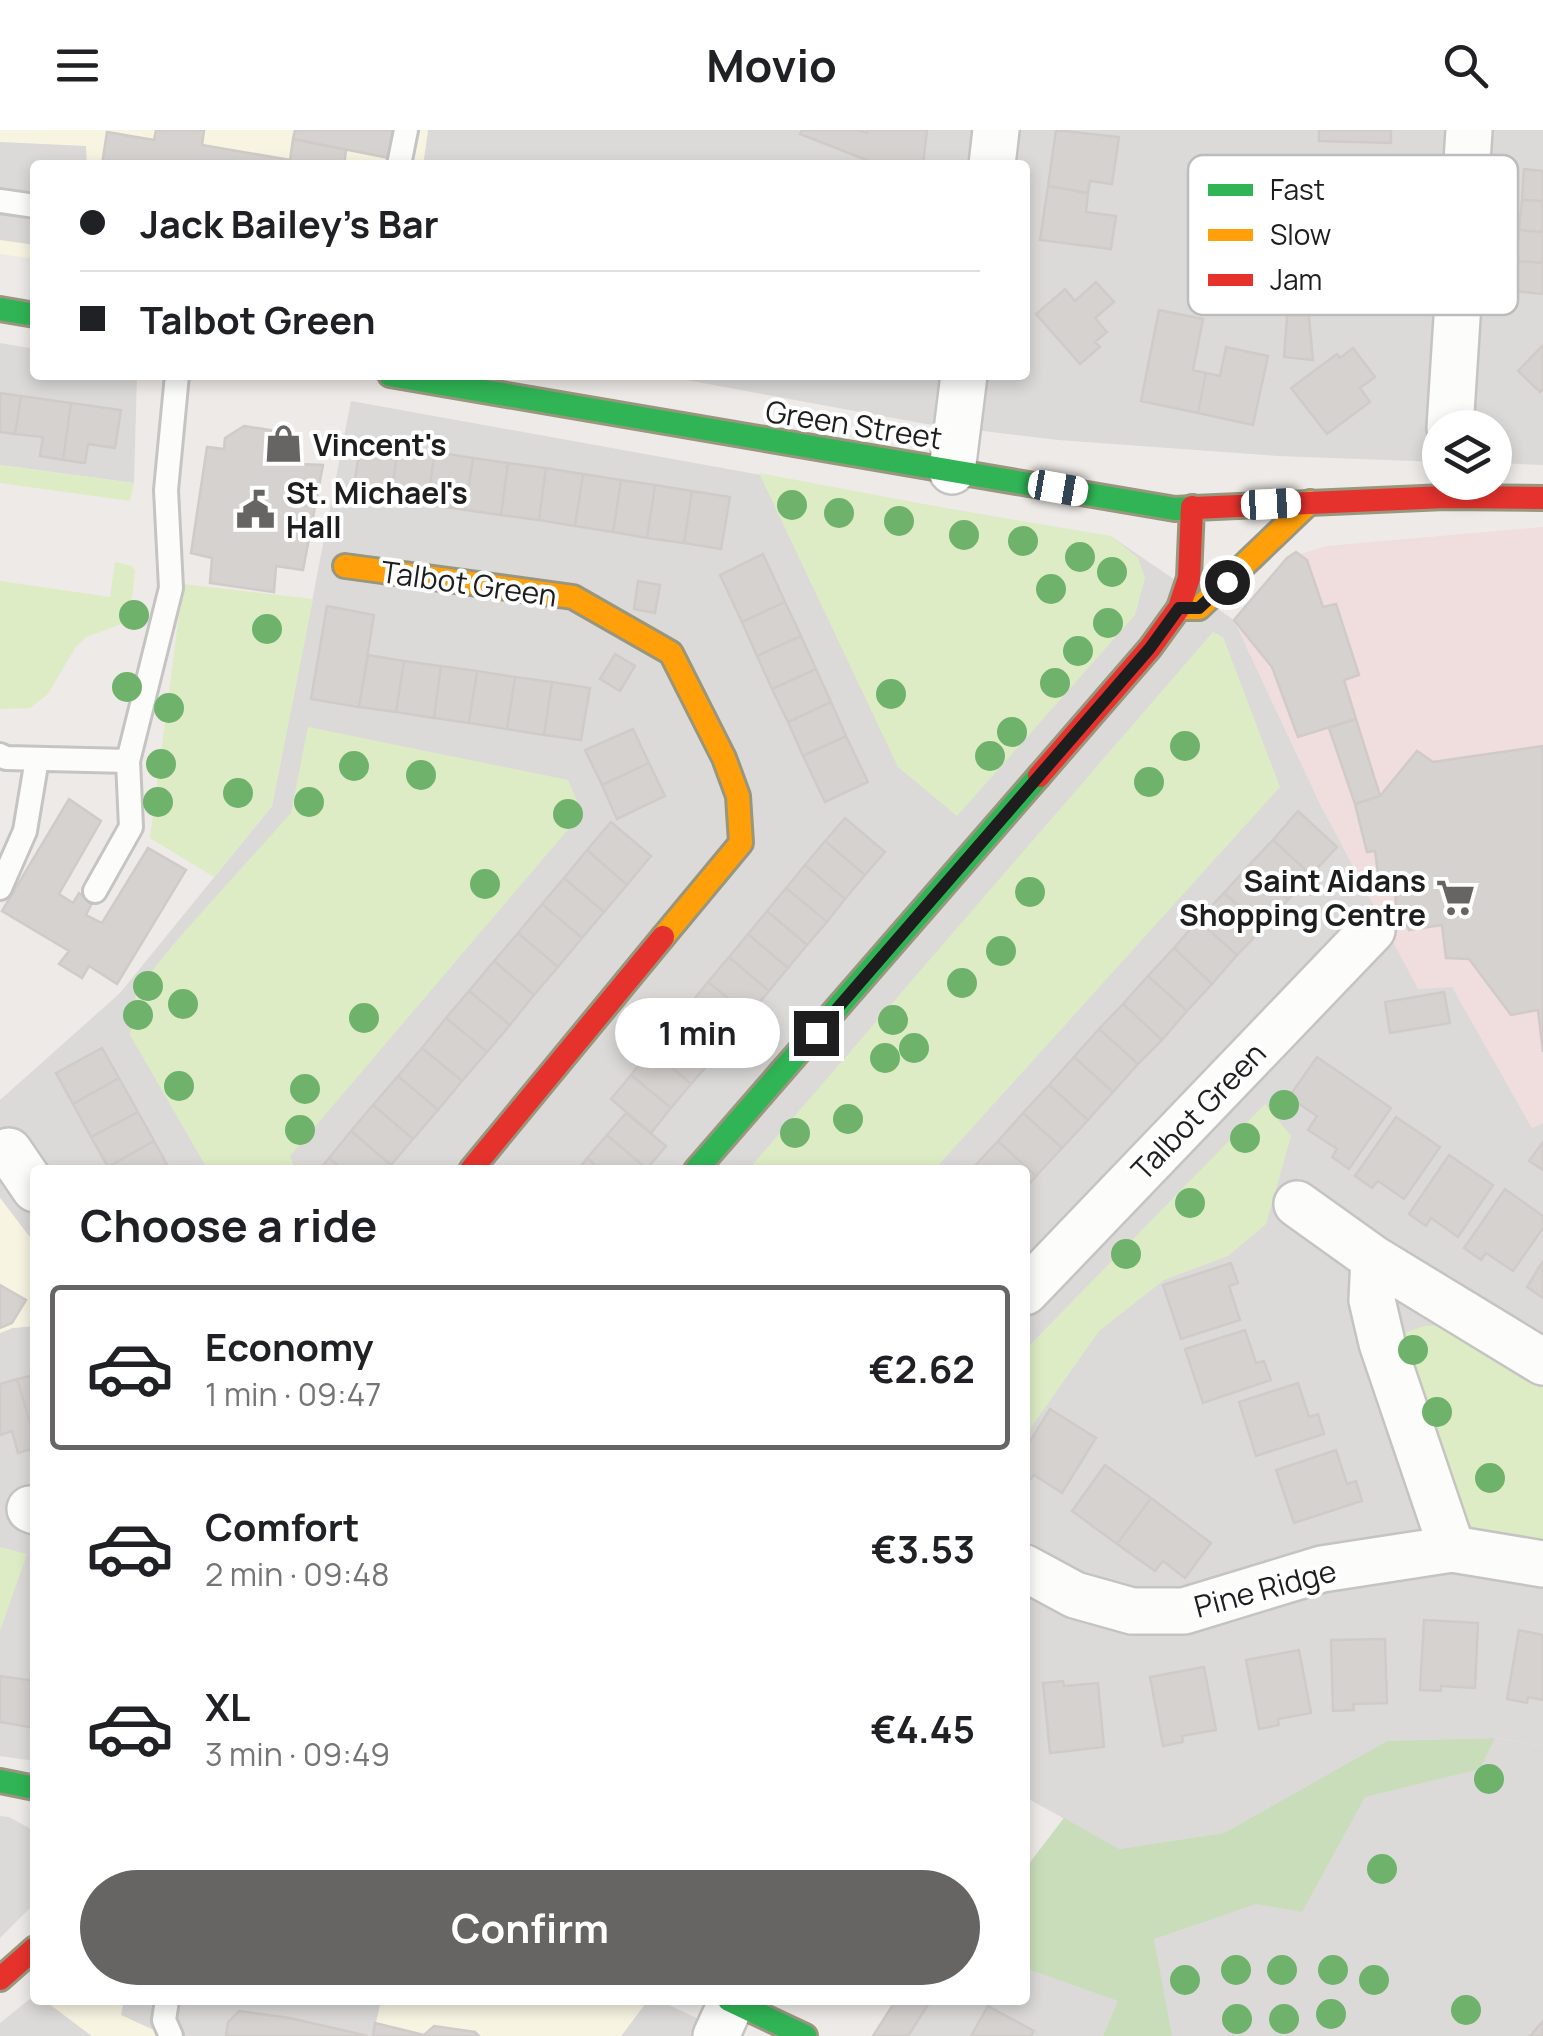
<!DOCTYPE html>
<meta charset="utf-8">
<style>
body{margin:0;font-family:Manrope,sans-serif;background:#f6f6f6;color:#202124;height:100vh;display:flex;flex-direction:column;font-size:38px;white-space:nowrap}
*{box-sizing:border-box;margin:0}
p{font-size:32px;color:#757577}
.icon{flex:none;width:55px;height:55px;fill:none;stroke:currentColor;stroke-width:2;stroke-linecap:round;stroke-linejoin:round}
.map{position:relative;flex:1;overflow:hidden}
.sheet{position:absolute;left:30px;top:1035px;width:1000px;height:840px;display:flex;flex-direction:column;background:#fff;border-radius:10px;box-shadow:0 5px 15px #0003}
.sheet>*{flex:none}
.top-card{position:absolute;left:30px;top:30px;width:1000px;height:220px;border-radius:10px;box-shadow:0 5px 15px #0003;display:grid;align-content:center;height:220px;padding:0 50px;background:#fff}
.tools{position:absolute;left:1422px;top:280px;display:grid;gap:20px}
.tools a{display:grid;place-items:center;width:90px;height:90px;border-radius:50%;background:#fff;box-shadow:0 5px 15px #0003;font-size:50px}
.end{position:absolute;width:45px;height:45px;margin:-22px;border:12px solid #1e1e1e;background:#fff;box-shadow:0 0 0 5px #fff}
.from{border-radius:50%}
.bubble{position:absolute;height:70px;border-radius:35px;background:#fff;box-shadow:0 5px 15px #0003;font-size:32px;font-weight:700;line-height:70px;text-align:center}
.car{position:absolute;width:30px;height:60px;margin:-30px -15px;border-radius:12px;box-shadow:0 0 8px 2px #0007;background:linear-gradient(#fff 24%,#345 0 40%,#fff 0 76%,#345 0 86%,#fff 0)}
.top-card b{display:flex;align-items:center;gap:35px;height:95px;font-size:38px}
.top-card b+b{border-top:2px solid #e0e0e0}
.top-card i{width:25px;height:25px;background:#202124}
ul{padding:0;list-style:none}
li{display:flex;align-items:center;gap:30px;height:165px;margin:0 20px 15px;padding:0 30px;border:5px solid transparent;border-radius:10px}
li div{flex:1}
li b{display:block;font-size:38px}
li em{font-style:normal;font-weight:700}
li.on{border-color:#666564}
li>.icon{width:90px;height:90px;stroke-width:1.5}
h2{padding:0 50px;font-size:45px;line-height:120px}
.button{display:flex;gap:20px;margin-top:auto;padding:20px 50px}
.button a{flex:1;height:115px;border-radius:60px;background:#666564;color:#fff;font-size:40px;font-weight:700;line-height:115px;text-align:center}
header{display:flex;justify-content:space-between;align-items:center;height:130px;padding:0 50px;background:#fff;font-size:45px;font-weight:700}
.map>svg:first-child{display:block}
.residential{fill:#dcdad8}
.commercial{fill:#f0dddd}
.education{fill:#f7f4e2}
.religious{fill:#dbdad8}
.grass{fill:#ddecc4}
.forest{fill:#caddba}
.building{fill:#d5d2d0;stroke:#d0cbc8;stroke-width:2.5}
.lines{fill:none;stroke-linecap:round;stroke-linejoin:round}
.lane-casing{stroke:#c5c4c3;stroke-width:28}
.street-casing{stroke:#c5c4c3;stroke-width:50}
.fast-casing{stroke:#98977e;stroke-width:28}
.slow-casing{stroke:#98977e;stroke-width:28}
.jam-casing{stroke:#98977e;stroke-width:28}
.lane{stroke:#fcfcfb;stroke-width:22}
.street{stroke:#fcfcfb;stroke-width:45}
.fast{stroke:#30b455;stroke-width:22}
.slow{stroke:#ff9f0a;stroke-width:22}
.jam{stroke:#e5322d;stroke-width:22}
.tree{fill:#6eb26b}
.route{stroke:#1e1e1e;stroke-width:12}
.labels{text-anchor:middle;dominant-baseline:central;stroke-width:8;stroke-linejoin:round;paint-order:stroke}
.street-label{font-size:30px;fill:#1e1e1e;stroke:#fff}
.poi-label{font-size:30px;font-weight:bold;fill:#1e1e1e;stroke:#fff;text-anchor:start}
.key{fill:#fff;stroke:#bcbcbc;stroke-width:2.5}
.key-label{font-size:28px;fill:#1e1e1e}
</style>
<header><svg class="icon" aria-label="menu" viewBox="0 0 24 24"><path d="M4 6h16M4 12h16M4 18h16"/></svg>Movio<svg class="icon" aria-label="search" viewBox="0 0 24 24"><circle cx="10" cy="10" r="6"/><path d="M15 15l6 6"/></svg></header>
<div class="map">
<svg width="1543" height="1906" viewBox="0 0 1543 1906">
<rect width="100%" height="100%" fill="#edeae7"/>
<!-- residential -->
<path class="residential" d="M428 0H1543V335L1495 333V298H1440V332L1278 326 1058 310 926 294 659 245H1025V35H423Z
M0 213 35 219V245H137L134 353 0 335Z
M351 271 944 378 1112 407 1234 490 1322 678 1452 856 1532 998 1543 993V1616L1495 1608 1387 1611 1224 1703 1119 1719 1025 1667V1040H35V1114L0 1068V970L120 863 272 676Z
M35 1196V1631L0 1626V1203L12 1198Z
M0 1686 9 1687 29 1698 35 1706V1773L0 1808Z
M35 1865V1870H44L92 1906H0V1893Z
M648 1870H658L735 1906H621Z"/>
<!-- commercial -->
<path class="commercial" d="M1543 397V993L1532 998 1452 857 1418 859 1322 678 1234 490 1287 428 1327 416Z"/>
<!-- education -->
<path class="education" d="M0 0H428L423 35H35V129L0 124Z
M0 1068 35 1114V1196L12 1198 0 1203Z
M44 1870H648L621 1906H92Z"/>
<!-- religious -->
<path class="religious" d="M0 12 86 16 87 35H35V115L0 110Z
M1495 1608 1543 1616V1906H908L931 1870H1025V1739L1064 1688 1120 1719 1224 1703 1387 1611Z
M124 1870H381L373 1906H167L121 1885Z"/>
<!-- grass -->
<path class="grass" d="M0 335 134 353 130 371 0 353Z
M759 343 944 378 1111 406 1138 428 1145 448 1135 485 957 686 898 637Z
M115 432 132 436 135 441 130 484 121 494 86 507 75 518 48 564 30 578 0 579V451L110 467Z
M183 454 313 469 272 676 214 747 150 708Z
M1213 502 1223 507 1280 657 934 1040H748Z
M308 597 568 650 582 683 290 1026 295 1040H208L130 905 137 859 184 802 291 683Z
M1265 974 1291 1006 1266 1094 1228 1126 1164 1150 1099 1201 1025 1306V1220Z
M1451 1195 1543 1247V1416L1476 1402 1462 1384 1402 1204 1424 1196Z
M0 1417 27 1424 0 1501Z"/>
<!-- forest -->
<path class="forest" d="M1495 1608 1480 1639 1365 1667 1302 1782 1256 1774 1154 1809 1172 1906H1103L1118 1871 1025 1838V1739L1064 1688 1119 1719 1224 1703 1387 1611Z"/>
<!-- building -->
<path class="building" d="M156 0H204L202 15 290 30 293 9 346 20 344 35H102L107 2 154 10Z
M295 0H395L389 28 293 9Z
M802 0H860L867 3V0H927L923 35H879L800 4Z
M1056 0 1119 7 1112 54 1090 51 1088 63 1048 56Z
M1319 0H1391V13L1319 11Z
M1524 39 1543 41V71L1522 70Z
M1048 56 1088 63 1086 82 1116 86 1111 119 1040 110Z
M1522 70 1543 71V102L1519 100Z
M1519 100 1543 102V133L1516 131Z
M1516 131 1543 133V164L1514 161Z
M1096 152 1114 172 1095 188 1107 202 1095 212 1100 217 1080 234 1036 184 1065 159 1075 171Z
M1288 174 1308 177 1313 230 1284 227Z
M1159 180 1203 189 1193 240 1206 243 1198 283 1141 271Z
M1543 215V259L1540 262 1518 241Z
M1226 217 1268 226 1253 295 1198 283 1206 243 1220 246Z
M1353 218 1375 247 1360 258 1370 272 1327 304 1291 258 1337 224 1340 228Z
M0 263 21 266 15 304 0 302Z
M21 266 71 273 63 330 40 326 43 307 15 304Z
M71 273 121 280 115 318 88 314 85 333 63 330Z
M244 296 294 304 302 319 300 334 323 335 303 440 276 436 274 462 210 453 212 428 191 423 207 317 224 319 225 308Z
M361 311 398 317 391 368 353 362Z
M398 317 435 322 427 374 391 368Z
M435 322 473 328 465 380 427 374Z
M473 328 508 333 501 385 465 380Z
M508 333 546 338 539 390 501 385Z
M546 338 583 344 575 396 539 390Z
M583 344 621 350 613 402 575 396Z
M621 350 655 355 647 408 613 402Z
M655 355 692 361 684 413 647 408Z
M692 361 730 367 721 419 684 413Z
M1296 422 1307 430 1323 477 1336 474 1359 545 1344 550 1356 589 1298 607 1272 537 1234 490 1287 428Z
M763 424 785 472 742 492 720 445Z
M638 451 660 455 655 483 634 479Z
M785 472 801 506 757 526 742 492Z
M327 476 374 485 359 577 311 569Z
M801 506 816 539 772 559 757 526Z
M615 524 635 536 620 561 600 549Z
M368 525 404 531 396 582 359 577Z
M404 531 441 536 434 588 396 582Z
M441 536 477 541 469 593 434 588Z
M816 539 831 572 788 592 772 559Z
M477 541 515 547 507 599 469 593Z
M515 547 552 552 544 605 507 599Z
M552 552 590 558 581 610 544 605Z
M831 572 846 606 803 626 788 592Z
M1356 589 1380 666 1355 674 1329 598Z
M633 599 649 633 602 655 585 620Z
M846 606 868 652 825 672 803 626Z
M1543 616V922L1538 880 1511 885 1469 829 1446 828 1442 795 1409 800 1396 774 1394 749 1379 750 1375 721 1367 722 1355 674 1380 666 1417 621 1433 632Z
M649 633 665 666 617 689 602 655Z
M69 669 101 691 59 764 73 773 79 763 92 773 86 785 102 793 148 718 186 740 117 854 89 836 82 848 59 834 69 821 2 781Z
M1298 681 1337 717 1311 745 1273 710Z
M845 688 885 722 865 745 825 711Z
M611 692 651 726 627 755 587 720Z
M1273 710 1311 745 1288 770 1250 734Z
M825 711 865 745 845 769 805 735Z
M587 720 627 755 604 782 564 748Z
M1250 734 1288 770 1263 798 1224 763Z
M805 735 845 769 827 792 786 758Z
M564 748 604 782 582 808 542 774Z
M786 758 827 792 807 815 767 781Z
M1224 763 1263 798 1237 825 1198 790Z
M542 774 582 808 558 837 518 803Z
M767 781 807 815 788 838 748 804Z
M1198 790 1237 825 1212 854 1174 818Z
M518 803 558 837 534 865 494 831Z
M748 804 788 838 769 861 729 827Z
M1174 818 1212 854 1187 881 1148 846Z
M729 827 769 861 749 885 708 852Z
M494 831 534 865 510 895 469 861Z
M1148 846 1187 881 1162 910 1123 874Z
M708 852 749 885 730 908 690 874Z
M469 861 510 895 487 922 446 888Z
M1444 862 1450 893 1390 903 1385 872Z
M690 874 730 908 711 931 670 898Z
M1123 874 1162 910 1138 934 1099 899Z
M446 888 487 922 462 951 422 918Z
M670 898 711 931 691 954 651 920Z
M1099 899 1138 934 1113 962 1074 927Z
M102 918 119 948 73 974 56 943Z
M422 918 462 951 438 980 398 946Z
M651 920 691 954 671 978 631 945Z
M1074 927 1113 962 1088 990 1049 955Z
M1317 927 1391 978 1349 1039 1332 1027 1337 1019 1308 1000 1317 986 1289 967Z
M631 945 671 978 651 1003 611 969Z
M398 946 438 980 413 1009 373 975Z
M119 948 138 982 91 1007 73 974Z
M1049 955 1088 990 1062 1018 1023 983Z
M373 975 413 1009 391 1035 351 1001Z
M138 982 154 1011 108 1037 91 1007Z
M626 983 666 1016 647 1039 607 1005Z
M1023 983 1062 1018 1036 1046 998 1011Z
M1396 987 1440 1017 1404 1069 1378 1051 1372 1058 1355 1046Z
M351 1001 391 1035 387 1040H343L329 1028Z
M607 1005 647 1039 646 1040H601L587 1028Z
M154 1011 170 1040H110L108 1037Z
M998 1011 1036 1046 1025 1059V1040L972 1039Z
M1543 1012V1040L1529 1031Z
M1449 1025 1493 1055 1458 1107 1431 1088 1426 1096 1409 1084Z
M329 1028 343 1040H319Z
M587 1028 601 1040H578Z
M1505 1059 1543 1086V1098L1513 1141 1486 1123 1481 1130 1464 1118Z
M1543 1131V1168L1527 1157Z
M1231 1133 1238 1153 1229 1156 1240 1190 1181 1209 1163 1155Z
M0 1155 26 1170 12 1193 0 1198Z
M1245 1200 1256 1233 1264 1231 1271 1250 1203 1273 1185 1219Z
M35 1245V1309L17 1249Z
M17 1249 35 1309V1318L18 1323 12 1301 0 1305V1254Z
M1298 1253 1309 1287 1318 1284 1324 1304 1256 1326 1239 1272Z
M1050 1279 1096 1308 1062 1363 1034 1345 1031 1349 1025 1346V1319Z
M1336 1320 1347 1354 1356 1351 1362 1371 1294 1393 1276 1340Z
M1105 1335 1151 1368 1117 1414 1072 1381Z
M1151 1368 1211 1413 1185 1448 1163 1431 1155 1441 1117 1414Z
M1424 1490 1478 1493 1475 1558 1441 1556V1561L1420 1560Z
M1519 1500 1543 1505V1570L1528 1567 1527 1573 1507 1569Z
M1385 1509 1387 1573 1353 1574 1354 1580 1333 1581 1331 1510Z
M1299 1520 1311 1583 1278 1589 1279 1595 1259 1599 1246 1530Z
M1204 1537 1216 1600 1182 1606 1183 1612 1163 1616 1150 1547Z
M0 1546 35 1551V1598L0 1592Z
M1063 1551 1064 1556 1098 1553 1104 1617 1050 1623 1043 1553Z
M896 1870H931L908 1906H873Z
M988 1876 1034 1901 1031 1906H971Z
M239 1881 290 1888 368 1906H226L228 1892Z
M1543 1891V1906H1530Z
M375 1893 424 1905 434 1896 475 1902 479 1906H373Z"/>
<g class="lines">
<defs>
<path id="lane" d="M399 35 406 0
M0 71 35 76
M0 625 6 628 128 631
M0 758 25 701 37 629
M95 761 131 697 128 631 171 458 166 360 177 245
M167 1870 164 1890 171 1906"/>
<path id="street" d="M992 35 996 0
M1450 298 1469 0
M952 341 964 245
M9 1021 35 1059
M1297 1074 1374 1129 1543 1232
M1374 1129 1372 1170 1382 1213 1452 1419
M1025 1162 1372 800
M30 1379 35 1381
M1025 1438 1075 1465 1132 1481H1184L1322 1439 1452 1419 1543 1434
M716 1906 732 1871"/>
<path id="fast" d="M0 179 35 185
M390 245 1175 379 1194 378
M696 1040 1039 646
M0 1651 35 1658
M729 1870 805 1906"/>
<path id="slow" d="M345 436 573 467 671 523 724 628 738 666 741 713 663 807
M1179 478H1199L1310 372"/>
<path id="jam" d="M1194 378 1445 367 1543 368
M1039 646 1150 518 1179 478 1189 448 1192 377
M471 1040 663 807
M0 1849 35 1818"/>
</defs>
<!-- lane casing -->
<use href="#lane" class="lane-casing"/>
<!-- street casing -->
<use href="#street" class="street-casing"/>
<!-- fast casing -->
<use href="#fast" class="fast-casing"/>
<!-- slow casing -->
<use href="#slow" class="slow-casing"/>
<!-- jam casing -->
<use href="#jam" class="jam-casing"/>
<!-- lane -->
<use href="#lane" class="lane"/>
<!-- street -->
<use href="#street" class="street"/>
<!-- fast -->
<use href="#fast" class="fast"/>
<!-- slow -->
<use href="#slow" class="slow"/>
<!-- jam -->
<use href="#jam" class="jam"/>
</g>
<!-- trees -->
<g class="tree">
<circle cx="792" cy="375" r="15"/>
<circle cx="839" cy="383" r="15"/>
<circle cx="899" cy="391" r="15"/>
<circle cx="964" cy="405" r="15"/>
<circle cx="1023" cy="411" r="15"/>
<circle cx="1080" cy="427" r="15"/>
<circle cx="1112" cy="442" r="15"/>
<circle cx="1051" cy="459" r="15"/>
<circle cx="134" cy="485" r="15"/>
<circle cx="1108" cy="493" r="15"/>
<circle cx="267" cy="499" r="15"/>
<circle cx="1078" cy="521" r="15"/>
<circle cx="1055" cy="553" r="15"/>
<circle cx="127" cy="557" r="15"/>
<circle cx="891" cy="564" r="15"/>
<circle cx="169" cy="578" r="15"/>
<circle cx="1012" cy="602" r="15"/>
<circle cx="1185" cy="616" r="15"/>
<circle cx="990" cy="626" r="15"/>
<circle cx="161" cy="634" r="15"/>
<circle cx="354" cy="636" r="15"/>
<circle cx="421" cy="645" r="15"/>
<circle cx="1149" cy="652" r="15"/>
<circle cx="238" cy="663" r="15"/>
<circle cx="158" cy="672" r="15"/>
<circle cx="309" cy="672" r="15"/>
<circle cx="568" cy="684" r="15"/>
<circle cx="485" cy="754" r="15"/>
<circle cx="1030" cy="762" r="15"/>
<circle cx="1001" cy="821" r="15"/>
<circle cx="962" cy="853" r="15"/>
<circle cx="148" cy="856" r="15"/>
<circle cx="183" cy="874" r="15"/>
<circle cx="138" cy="885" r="15"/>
<circle cx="364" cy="888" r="15"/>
<circle cx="893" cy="890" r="15"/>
<circle cx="914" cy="918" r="15"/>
<circle cx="885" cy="928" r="15"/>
<circle cx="179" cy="956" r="15"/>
<circle cx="305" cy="959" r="15"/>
<circle cx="1284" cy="975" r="15"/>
<circle cx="848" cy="989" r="15"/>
<circle cx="300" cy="1000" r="15"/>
<circle cx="795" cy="1003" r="15"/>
<circle cx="1245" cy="1008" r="15"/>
<circle cx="1190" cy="1073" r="15"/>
<circle cx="1126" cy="1124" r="15"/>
<circle cx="1413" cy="1220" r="15"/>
<circle cx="1437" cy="1282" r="15"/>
<circle cx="1490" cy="1348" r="15"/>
<circle cx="1489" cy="1649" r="15"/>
<circle cx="1382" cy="1739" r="15"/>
<circle cx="1236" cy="1840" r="15"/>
<circle cx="1282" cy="1840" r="15"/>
<circle cx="1333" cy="1840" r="15"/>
<circle cx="1185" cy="1850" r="15"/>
<circle cx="1374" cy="1850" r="15"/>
<circle cx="1466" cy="1880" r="15"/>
<circle cx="1331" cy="1884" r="15"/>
<circle cx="1237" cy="1889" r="15"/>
<circle cx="1284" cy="1889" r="15"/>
</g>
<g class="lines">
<!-- route -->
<path class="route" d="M816 903 1150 518 1179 478H1199L1227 452"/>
</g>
<!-- icons -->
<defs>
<symbol id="shop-bare" viewBox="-9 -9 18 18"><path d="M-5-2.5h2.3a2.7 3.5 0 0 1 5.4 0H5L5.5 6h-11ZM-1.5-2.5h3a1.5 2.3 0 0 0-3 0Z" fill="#666564" stroke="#fff" stroke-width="2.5" paint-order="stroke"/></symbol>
<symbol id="civic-bare" viewBox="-9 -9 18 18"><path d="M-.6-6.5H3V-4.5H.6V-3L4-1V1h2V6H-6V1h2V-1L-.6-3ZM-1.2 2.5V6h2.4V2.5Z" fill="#666564" stroke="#fff" stroke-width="2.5" paint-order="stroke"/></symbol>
<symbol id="supermarket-bare" viewBox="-9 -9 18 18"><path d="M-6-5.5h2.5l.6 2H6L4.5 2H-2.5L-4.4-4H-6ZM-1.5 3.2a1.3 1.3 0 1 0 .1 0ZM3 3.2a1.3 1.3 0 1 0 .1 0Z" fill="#666564" stroke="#fff" stroke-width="2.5" paint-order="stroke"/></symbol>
</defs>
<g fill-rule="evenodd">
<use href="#shop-bare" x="256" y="286" width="55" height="55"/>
<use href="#civic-bare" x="228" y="352" width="55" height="55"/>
<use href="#supermarket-bare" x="1428" y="740" width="55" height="55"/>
</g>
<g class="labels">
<!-- street labels -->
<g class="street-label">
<text transform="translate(854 294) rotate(9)">Green Street</text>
<text transform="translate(469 453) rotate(8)">Talbot Green</text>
<text transform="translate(1198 981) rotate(-46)">Talbot Green</text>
<text transform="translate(1265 1458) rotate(-15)">Pine Ridge</text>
</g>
<!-- poi labels -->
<g class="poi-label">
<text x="313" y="314">Vincent's</text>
<text x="286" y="362">St. Michael's<tspan x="286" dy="34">Hall</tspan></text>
<text x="1426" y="750" text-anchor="end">Saint Aidans<tspan x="1426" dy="34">Shopping Centre</tspan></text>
</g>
</g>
<!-- legend -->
<rect x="1188" y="25" width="330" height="160" rx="15" class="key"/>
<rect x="1208" y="54" width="45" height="12" fill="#30b455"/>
<rect x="1208" y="99" width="45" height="12" fill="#ff9f0a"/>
<rect x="1208" y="144" width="45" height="12" fill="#e5322d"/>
<g class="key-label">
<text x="1270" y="70">Fast</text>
<text x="1270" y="115">Slow</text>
<text x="1270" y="160">Jam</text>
</g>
</svg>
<div class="tools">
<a><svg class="icon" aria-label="layers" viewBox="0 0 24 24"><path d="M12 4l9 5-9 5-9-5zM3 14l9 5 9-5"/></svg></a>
</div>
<i class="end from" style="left:1227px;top:452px"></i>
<i class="end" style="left:816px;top:903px"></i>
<div class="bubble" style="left:615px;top:868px;width:165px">1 min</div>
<i class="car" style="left:1058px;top:358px;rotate:100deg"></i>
<i class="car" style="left:1271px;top:374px;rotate:87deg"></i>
<div class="top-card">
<b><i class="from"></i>Jack Bailey’s Bar</b>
<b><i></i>Talbot Green</b>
</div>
<section class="sheet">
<h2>Choose a ride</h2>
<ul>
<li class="on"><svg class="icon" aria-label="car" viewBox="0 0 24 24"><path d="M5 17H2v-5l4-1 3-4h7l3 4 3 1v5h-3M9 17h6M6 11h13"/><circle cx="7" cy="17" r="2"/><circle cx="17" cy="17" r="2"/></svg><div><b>Economy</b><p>1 min · 09:47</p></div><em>€2.62</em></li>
<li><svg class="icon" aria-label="car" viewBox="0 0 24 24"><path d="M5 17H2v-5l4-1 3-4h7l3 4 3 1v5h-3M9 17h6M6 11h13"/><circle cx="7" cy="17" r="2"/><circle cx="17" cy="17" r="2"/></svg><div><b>Comfort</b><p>2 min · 09:48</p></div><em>€3.53</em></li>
<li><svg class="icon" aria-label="car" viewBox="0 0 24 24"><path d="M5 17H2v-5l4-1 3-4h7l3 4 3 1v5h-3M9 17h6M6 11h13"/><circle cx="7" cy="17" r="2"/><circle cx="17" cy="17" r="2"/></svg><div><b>XL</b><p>3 min · 09:49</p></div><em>€4.45</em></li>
</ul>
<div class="button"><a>Confirm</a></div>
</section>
</div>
